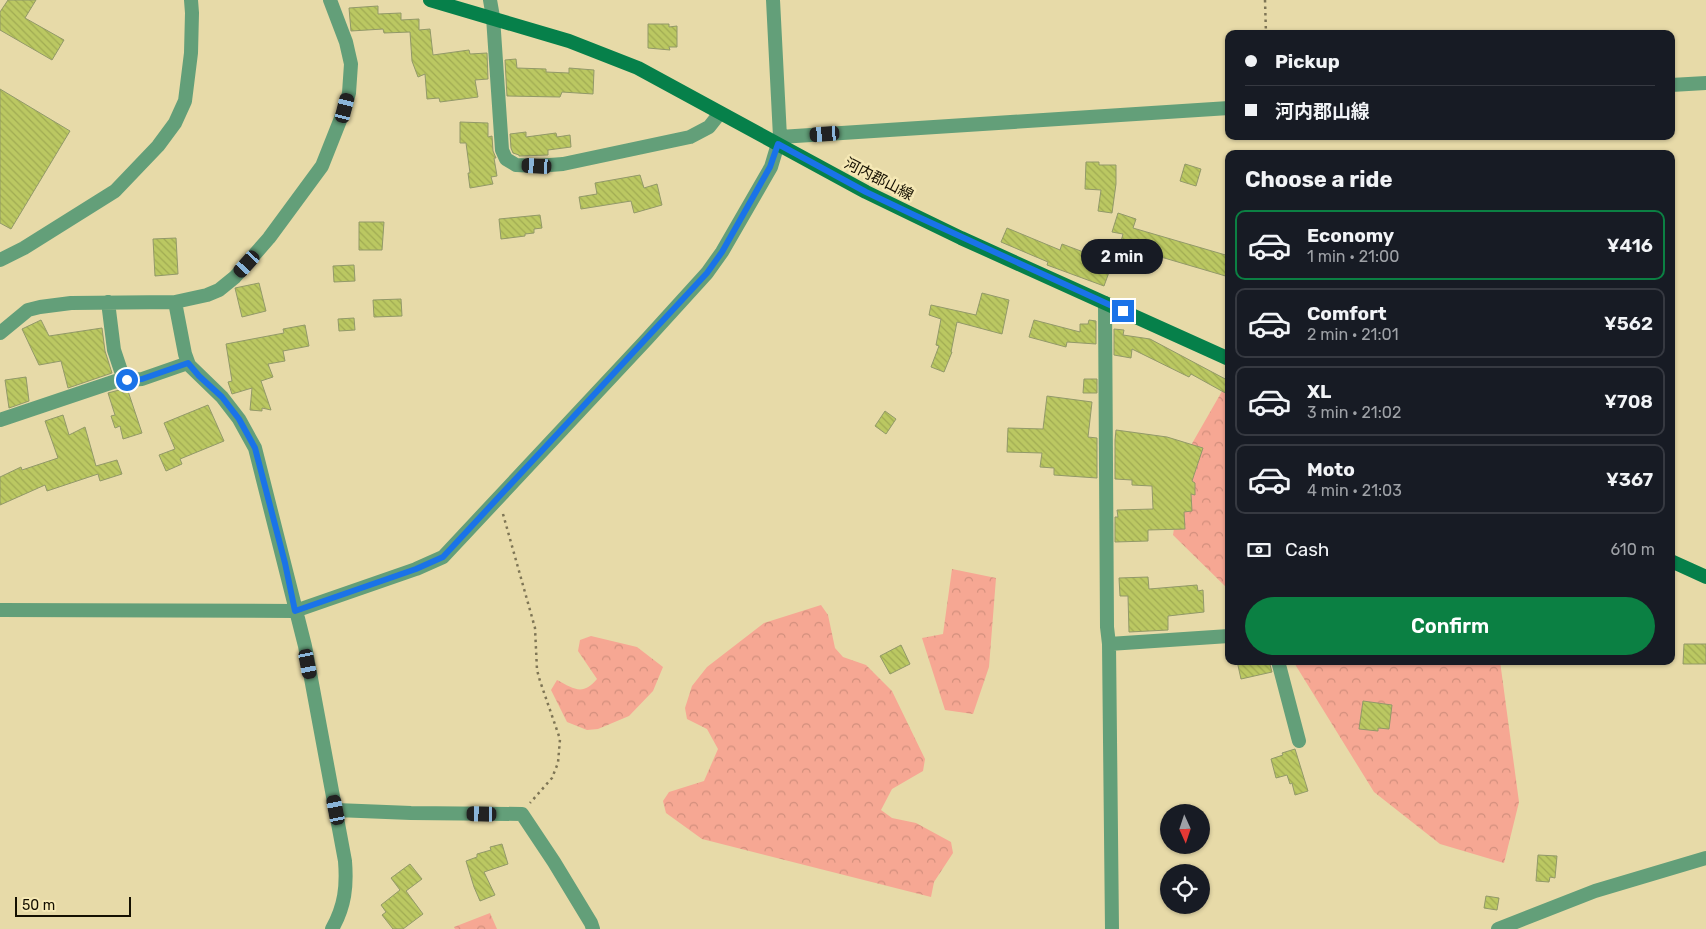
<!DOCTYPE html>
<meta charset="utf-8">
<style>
body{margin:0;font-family:Rubik,"Noto Sans JP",sans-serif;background:#242831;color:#f1f3f6;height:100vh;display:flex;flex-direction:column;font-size:19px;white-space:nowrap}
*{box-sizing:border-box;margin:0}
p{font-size:16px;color:#9ea1a6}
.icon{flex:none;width:28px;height:28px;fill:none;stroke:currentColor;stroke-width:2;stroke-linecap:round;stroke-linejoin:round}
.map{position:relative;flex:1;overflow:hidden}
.panel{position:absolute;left:1225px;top:150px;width:450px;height:515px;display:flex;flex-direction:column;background:#171b24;border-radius:10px;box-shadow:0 1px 4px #0004}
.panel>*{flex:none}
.top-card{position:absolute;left:1225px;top:30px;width:450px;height:110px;border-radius:10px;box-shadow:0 1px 4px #0004;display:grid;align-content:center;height:110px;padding:0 20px;background:#171b24}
.needle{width:32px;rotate:177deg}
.tools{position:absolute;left:1160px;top:804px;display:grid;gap:10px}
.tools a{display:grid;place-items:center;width:50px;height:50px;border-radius:50%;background:#171b24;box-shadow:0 1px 4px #0004;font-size:25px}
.scale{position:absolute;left:15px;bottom:12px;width:116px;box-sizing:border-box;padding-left:5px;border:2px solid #140f01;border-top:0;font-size:14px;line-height:18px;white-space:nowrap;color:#140f01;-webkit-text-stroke:4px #f5e8b5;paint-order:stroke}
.end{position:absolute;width:22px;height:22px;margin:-11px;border:6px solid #1a73e8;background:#fff;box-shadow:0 0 0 2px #fff}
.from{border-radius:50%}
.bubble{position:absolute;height:35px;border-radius:18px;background:#171b24;box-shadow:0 1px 4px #0004;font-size:16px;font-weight:600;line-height:35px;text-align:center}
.car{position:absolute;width:15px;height:30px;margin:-15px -8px;border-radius:6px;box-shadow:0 0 4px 1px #0007;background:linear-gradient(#222 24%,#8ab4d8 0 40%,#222 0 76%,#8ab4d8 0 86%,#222 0)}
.top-card b{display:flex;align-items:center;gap:18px;height:48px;font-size:19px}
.top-card b+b{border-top:1px solid #363941}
.top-card i{width:12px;height:12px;background:#f1f3f6}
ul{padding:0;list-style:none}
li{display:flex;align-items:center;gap:15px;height:70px;margin:0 10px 8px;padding:0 10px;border:2px solid #363941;border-radius:10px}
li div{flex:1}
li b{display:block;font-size:19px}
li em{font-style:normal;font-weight:600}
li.selected{border-color:#0b8043}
li>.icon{width:45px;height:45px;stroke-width:1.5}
h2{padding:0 20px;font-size:22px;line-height:60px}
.pay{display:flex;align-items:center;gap:12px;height:55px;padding:0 20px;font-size:19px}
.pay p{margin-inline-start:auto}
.primary-button{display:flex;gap:10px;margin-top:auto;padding:10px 20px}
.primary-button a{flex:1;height:58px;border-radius:30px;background:#0b8043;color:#fff;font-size:20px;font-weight:600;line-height:58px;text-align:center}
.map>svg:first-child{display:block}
.forest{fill:url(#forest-crowns)}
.building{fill:url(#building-back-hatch);stroke:#929969}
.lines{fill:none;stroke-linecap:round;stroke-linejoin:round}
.path{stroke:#7e7555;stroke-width:2.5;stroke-dasharray:2.5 4;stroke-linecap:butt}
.minor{stroke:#639f79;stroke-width:14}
.secondary{stroke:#06804a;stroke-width:14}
.route{stroke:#1a73e8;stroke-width:6}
.labels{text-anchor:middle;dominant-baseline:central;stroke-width:5;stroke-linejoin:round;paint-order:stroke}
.street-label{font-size:15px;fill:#140f01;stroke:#f5e8b5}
</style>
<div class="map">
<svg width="1706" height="929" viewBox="0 0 1706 929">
<defs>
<pattern id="forest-crowns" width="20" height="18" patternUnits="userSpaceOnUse" patternTransform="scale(1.25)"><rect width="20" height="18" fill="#f6a793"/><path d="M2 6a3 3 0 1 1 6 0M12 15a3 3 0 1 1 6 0" fill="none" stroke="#d28f7d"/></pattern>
<pattern id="building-back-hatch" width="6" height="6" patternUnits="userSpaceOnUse" patternTransform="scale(1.25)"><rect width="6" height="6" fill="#bbc862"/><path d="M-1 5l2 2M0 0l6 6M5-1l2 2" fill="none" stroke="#a0ab53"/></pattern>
</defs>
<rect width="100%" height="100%" fill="#e7daa8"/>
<!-- forest -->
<path class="forest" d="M1229 379V590L1173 535 1186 454Z
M952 569 996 578 989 667 973 714 945 710 922 638 943 634Z
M821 605 828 615 835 648 843 657 866 665 892 691 925 759 923 771 892 789 881 810 892 818 916 823 951 842 953 853 934 882 931 897 702 839 666 813 663 801 669 792 704 781 718 749 707 729 687 719 685 708 692 686 707 667 764 623Z
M591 636 637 647 663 667 653 691 629 716 598 729 587 730 567 722 551 690 557 680C574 689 583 696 597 679L578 651 580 640Z
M1293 661H1500L1519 802 1504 863 1440 844 1374 792Z
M490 913 497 929H455L454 927Z"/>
<!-- building -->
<path class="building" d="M8 0H36L25 18 64 40 52 60 0 30V12Z
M378 6V14L401 13V20L419 19V30L430 29 433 55 469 50 470 54 487 53 488 79 475 80 478 97 440 102 439 98 427 99 425 74 418 77 412 61 410 32 384 33 383 29 351 31 349 8Z
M648 24H669V27L677 26V47H669L670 50 648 48Z
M516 59 517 68 546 69V72L569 73V68L594 70 593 94 562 92 560 97 507 96 505 60Z
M0 89 70 131 11 229 0 223Z
M460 122 488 123V137L492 136 493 151 496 158H494L497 176 491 177 493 184 470 188 468 173H470L466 143H460Z
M526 132V137L556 133 557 137 570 135 571 147 548 150V155L519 156V155L513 153 511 148 510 134Z
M1086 162H1099V165H1116V184L1112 213 1098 211 1101 190 1085 189Z
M1185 164 1201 169 1196 186 1180 181Z
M640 175 644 188 657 184 662 205 634 213 631 201 581 209 579 197 597 194 595 183Z
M1118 213 1136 219 1133 228 1229 256V277L1120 245 1123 234 1112 232Z
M540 215 542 228 534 229V233L525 234V236L501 239 499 219Z
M359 222H384L382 250H359Z
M1007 228 1060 250 1062 244 1097 257 1098 254 1112 259V264L1104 286 1047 265 1048 262 1001 242Z
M176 238 178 274 155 276 153 239Z
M354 265 355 281 334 282 333 266Z
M259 283 266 311 242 317 235 288Z
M982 293 1009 300 1002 334 957 322 951 352H952L944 372 931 367 939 346 936 345 941 319 929 315 931 305 976 315Z
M401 299 402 316 374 317 373 300Z
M354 318 355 330 339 331 338 319Z
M41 320 49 336 102 328 105 351 112 373 68 388 61 361 39 365 22 329Z
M1034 320 1080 332V324H1088L1089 320 1096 321V344L1067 342 1066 347 1029 337Z
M305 325 309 346 283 351 285 361 268 364 273 377 261 381 271 410 262 408V411L250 410 252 388 232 394 228 382 232 381 226 344 284 333 283 329Z
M1114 329 1124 330 1123 335 1150 339 1229 381V395L1191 374 1189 377 1132 349 1131 358 1114 355Z
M26 377 29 401 9 408 5 380Z
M1084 379H1097V393H1083Z
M123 389V393L128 391 142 433 123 439 120 426 115 428 111 416 115 415 108 393Z
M1047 396 1092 402 1088 437 1097 438V478L1054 475V468L1040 467 1042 453 1007 452 1008 428 1043 429Z
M208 405 224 441 180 459 182 464 166 471 159 455 175 449 164 423Z
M885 411 896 419 886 434 875 426Z
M63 415 69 435 85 427 96 466 117 460 122 474 100 481 98 474 47 491 45 485 0 505V477L21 467 22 470 58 458 45 421Z
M1116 430 1167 437 1203 448 1192 481 1195 483V495L1191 494 1192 511 1184 512 1185 529 1148 530V541L1115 542V517H1118L1117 510 1153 509 1152 486 1132 485V480L1115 479V440Z
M1148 577 1149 589 1197 585 1198 591 1203 590 1204 612 1168 616V630L1129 632 1128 596H1120L1119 578Z
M1684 644H1706V664H1683Z
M901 645 910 664 890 674 880 656Z
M1237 661H1269L1272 672 1241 679Z
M1363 701 1392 705 1389 729 1378 728V731L1359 729Z
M1295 749 1308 791 1295 795 1292 783 1290 784 1287 775 1276 778 1271 759 1283 755 1282 753Z
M502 844 508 864 484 872 495 895 480 901 474 887 466 861 477 857V854L491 850 490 847Z
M1538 855 1557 856 1555 878 1550 877 1549 882 1536 881Z
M410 864 422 879 406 891 423 914 403 929H393L382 915 386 912 381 905 400 890 391 878Z
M1486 896 1499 898 1497 910 1484 908Z"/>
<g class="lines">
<!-- path -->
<path class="path" d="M1265 0 1266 34
M503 514 535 628 537 670 540 681 560 739 558 763 552 778 530 803"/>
<!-- minor -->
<path class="minor" d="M490 0 493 17 502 150 506 159 516 165 537 166 563 164 690 137 709 127 720 113
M1671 85 1706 83
M780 137 1229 108
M0 260 24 248 115 191 158 146 175 123 185 101 191 53 192 13 191 0
M108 302 114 350 124 380
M175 302 185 354 189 365 222 397 239 419 255 448 305 646 345 861C347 886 345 906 332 929
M1105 303 1107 627 1109 644 1112 929
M0 333 28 310 40 307 71 303 175 302 207 295 219 290 235 277 269 238 322 166 345 108 349 93 351 64 346 42 330 0
M0 420 116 381 142 379 188 363
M0 610 295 611 416 569 443 557 647 339 707 273 722 252 771 167 780 137 773 0
M1109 644 1229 636
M1278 661 1299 741
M336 810 411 813 522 814 554 862 591 923 593 929
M1498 929 1595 891 1706 858"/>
<!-- secondary -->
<path class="secondary" d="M430 0 569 41 638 68 866 192 961 238 1229 359
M1671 561 1706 577"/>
</g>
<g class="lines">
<!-- route -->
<path class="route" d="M127 380 142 379 188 363 199 376 222 397 239 419 255 448 285 563 295 611 416 569 443 557 707 273 722 252 770 167 778 144 866 192 914 215 1123 311"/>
</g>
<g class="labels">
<!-- street labels -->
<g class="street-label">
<text transform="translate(879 179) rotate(27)">河内郡山線</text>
</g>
</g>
</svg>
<div class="tools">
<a><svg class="needle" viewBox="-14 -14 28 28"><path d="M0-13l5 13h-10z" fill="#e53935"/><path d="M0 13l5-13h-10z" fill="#9ea1a6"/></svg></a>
<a><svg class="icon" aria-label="locate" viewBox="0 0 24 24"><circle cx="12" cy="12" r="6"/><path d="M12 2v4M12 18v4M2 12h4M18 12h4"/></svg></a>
</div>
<div class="scale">50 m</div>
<i class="end from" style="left:127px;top:380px"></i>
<i class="end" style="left:1123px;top:311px"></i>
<div class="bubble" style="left:1081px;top:239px;width:82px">2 min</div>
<i class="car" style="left:345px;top:108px;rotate:14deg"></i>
<i class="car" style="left:825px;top:134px;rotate:266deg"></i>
<i class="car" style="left:537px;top:166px;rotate:273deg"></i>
<i class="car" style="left:247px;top:264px;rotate:222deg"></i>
<i class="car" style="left:308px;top:664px;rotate:169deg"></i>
<i class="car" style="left:336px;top:810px;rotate:349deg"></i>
<i class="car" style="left:482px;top:814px;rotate:271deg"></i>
<div class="top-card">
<b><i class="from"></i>Pickup</b>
<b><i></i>河内郡山線</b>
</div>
<section class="panel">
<h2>Choose a ride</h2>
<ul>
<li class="selected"><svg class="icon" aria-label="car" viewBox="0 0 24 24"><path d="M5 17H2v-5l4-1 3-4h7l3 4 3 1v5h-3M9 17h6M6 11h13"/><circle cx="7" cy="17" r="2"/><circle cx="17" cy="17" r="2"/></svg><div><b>Economy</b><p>1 min · 21:00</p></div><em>¥416</em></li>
<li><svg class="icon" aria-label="car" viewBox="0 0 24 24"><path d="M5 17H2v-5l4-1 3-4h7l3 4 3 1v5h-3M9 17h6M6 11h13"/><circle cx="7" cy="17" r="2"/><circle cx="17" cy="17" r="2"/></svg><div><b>Comfort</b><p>2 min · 21:01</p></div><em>¥562</em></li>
<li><svg class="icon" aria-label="car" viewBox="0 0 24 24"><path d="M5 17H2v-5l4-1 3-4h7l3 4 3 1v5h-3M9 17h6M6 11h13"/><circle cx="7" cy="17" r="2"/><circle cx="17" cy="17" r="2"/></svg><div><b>XL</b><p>3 min · 21:02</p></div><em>¥708</em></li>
<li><svg class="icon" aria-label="car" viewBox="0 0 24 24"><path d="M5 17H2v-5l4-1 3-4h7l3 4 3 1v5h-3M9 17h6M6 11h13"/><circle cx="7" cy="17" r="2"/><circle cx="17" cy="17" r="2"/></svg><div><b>Moto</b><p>4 min · 21:03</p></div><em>¥367</em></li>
</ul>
<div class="pay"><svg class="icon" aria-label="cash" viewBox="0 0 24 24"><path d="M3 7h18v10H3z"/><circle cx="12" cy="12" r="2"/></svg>Cash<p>610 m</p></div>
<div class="primary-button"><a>Confirm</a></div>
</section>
</div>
